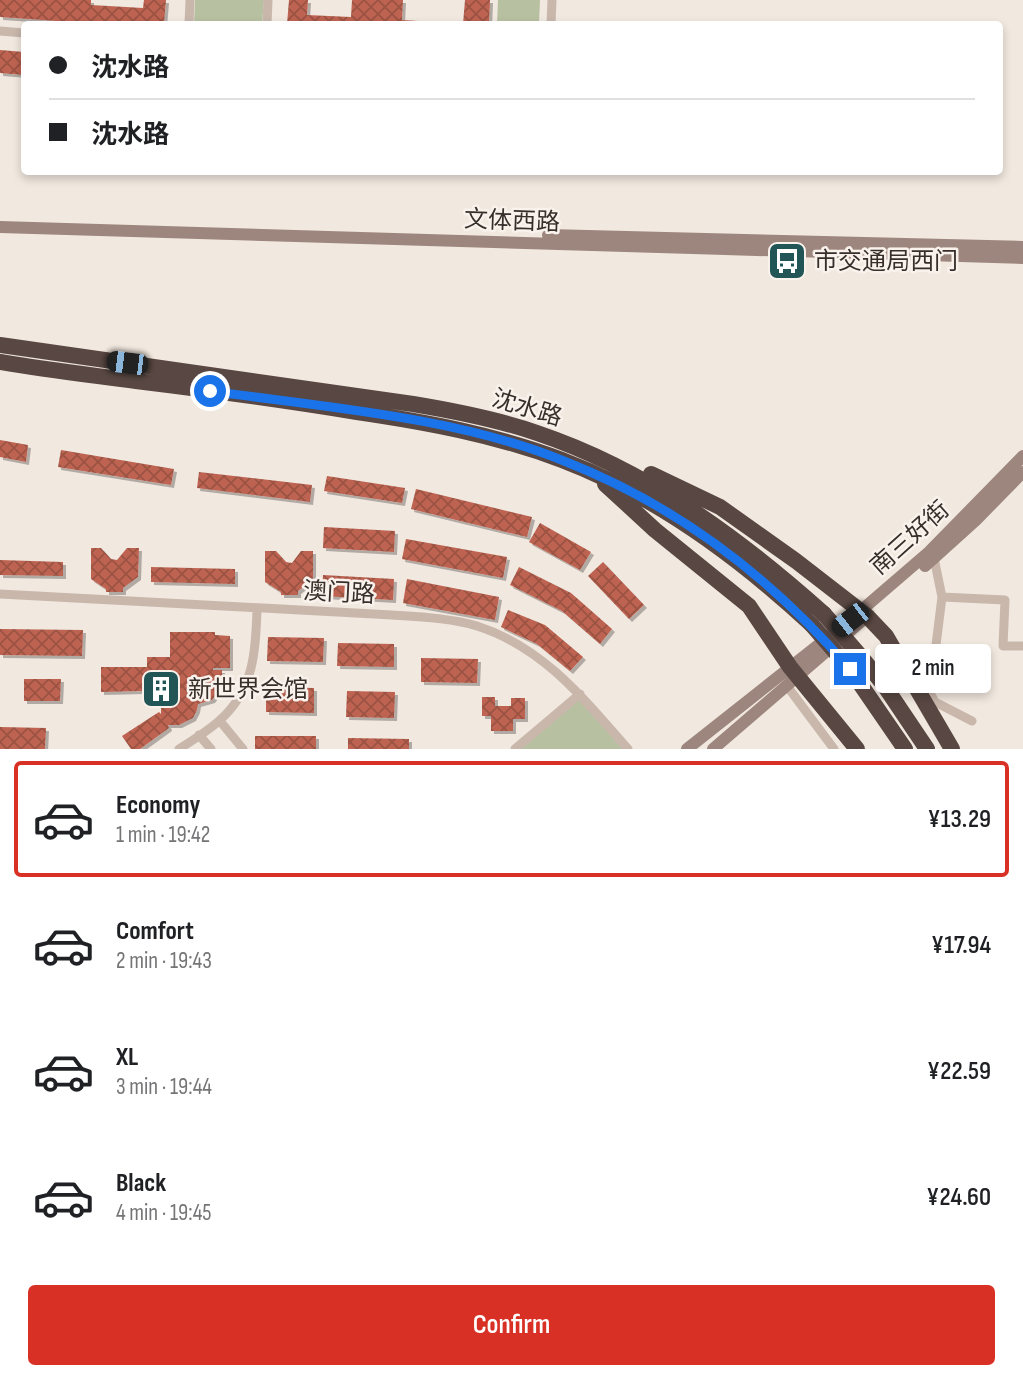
<!DOCTYPE html>
<meta charset="utf-8">
<style>
body{margin:0;font-family:"Sofia Sans Condensed","Noto Sans SC",sans-serif;background:#f6f6f6;color:#202124;height:100vh;display:flex;flex-direction:column;font-size:26px;white-space:nowrap}
*{box-sizing:border-box;margin:0}
p{font-size:23px;color:#757577}
.icon{flex:none;width:38px;height:38px;fill:none;stroke:currentColor;stroke-width:2;stroke-linecap:round;stroke-linejoin:round}
.map{position:relative;height:749px;overflow:hidden}
.drawer{display:flex;flex-direction:column;background:#fff;flex:1}
.drawer>*{flex:none}
.hud{position:absolute;left:21px;top:21px;width:982px;height:154px;border-radius:7px;box-shadow:0 4px 10px #0003;display:grid;align-content:center;height:154px;padding:0 28px;background:#fff}
.end{position:absolute;width:32px;height:32px;margin:-16px;border:9px solid #1a73e8;background:#fff;box-shadow:0 0 0 4px #fff}
.from{border-radius:50%}
.bubble{position:absolute;height:49px;border-radius:7px;background:#fff;box-shadow:0 4px 10px #0003;font-size:23px;font-weight:600;line-height:49px;text-align:center}
.car{position:absolute;width:21px;height:42px;margin:-21px -10px;border-radius:9px;box-shadow:0 0 5px 2px #0007;background:linear-gradient(#222 24%,#8ab4d8 0 40%,#222 0 76%,#8ab4d8 0 86%,#222 0)}
.hud b{display:flex;align-items:center;gap:24px;height:66px;font-size:26px}
.hud b+b{border-top:2px solid #e0e0e0}
.hud i{width:18px;height:18px;background:#202124}
ul{padding:12px 0 0;list-style:none}
li{display:flex;align-items:center;gap:21px;height:116px;margin:0 14px 10px;padding:0 14px;border:4px solid transparent;border-radius:7px}
li div{flex:1}
li b{display:block;font-size:26px}
li em{font-style:normal;font-weight:600}
li.selected{border-color:#d93025}
li>.icon{width:63px;height:63px;stroke-width:1.5}
.button{display:flex;gap:14px;margin-top:auto;padding:14px 28px}
.button a{flex:1;height:80px;border-radius:7px;background:#d93025;color:#fff;font-size:28px;font-weight:600;line-height:80px;text-align:center}
.map>svg:first-child{display:block}
.green{fill:#b7c0a0}
.building{fill:url(#building-cross-hatch);filter:url(#shadow)}
.lines{fill:none;stroke-linecap:round;stroke-linejoin:round}
.street{stroke:#c9b7ac;stroke-width:9}
.secondary{stroke:#9d867d;stroke-width:12}
.highway{stroke:#584742;stroke-width:16}
.highway-bridge{stroke:#584742;stroke-width:16}
.route{stroke:#1a73e8;stroke-width:9}
.labels{text-anchor:middle;dominant-baseline:central;stroke-width:5;stroke-linejoin:round;paint-order:stroke}
.street-label{font-size:24px;fill:#372e2a;stroke:#f9f2ec}
.poi-label{font-size:24px;fill:#372e2a;stroke:#f9f2ec;text-anchor:start}
</style>
<div class="map">
<svg width="1023" height="749" viewBox="0 0 1023 749">
<defs>
<pattern id="building-cross-hatch" width="8" height="8" patternUnits="userSpaceOnUse" patternTransform="scale(1.75)"><rect width="8" height="8" fill="#be6351"/><path d="M0 0l8 8M0 8l8-8" fill="none" stroke="#9b5243"/></pattern>
<filter id="shadow"><feDropShadow dx="3" dy="3" stdDeviation="0" flood-color="#0004"/></filter>
</defs>
<rect width="100%" height="100%" fill="#f1e8df"/>
<!-- green -->
<path class="green" d="M195 0H264L262 24H194Z
M498 0H540L539 24H497Z
M580 694 628 749H515Z"/>
<!-- building -->
<path class="building" d="M0 0H91V5L143 8 144 0H166L164 24H100L0 17Z
M289 0H308L307 15 351 17 352 0H403L402 20 434 22V24H287Z
M465 0H490L489 24H463Z
M0 50 24 52V75L0 73Z
M0 440 28 445 26 462 0 457Z
M61 450 174 469 171 485 58 467Z
M199 472 312 485 310 502 197 488Z
M327 476 405 488 402 503 324 491Z
M416 489 532 517 527 537 411 509Z
M540 523 591 552 580 570 529 542Z
M324 527 395 531 394 552 323 548Z
M406 539 507 557 503 578 402 559Z
M91 548H101L111 559 117 560 127 548H139L138 577 123 588V592H106V589L91 579Z
M265 551H276L286 562 292 563 301 551H313V580L298 591V595H281V592L265 582Z
M0 560 63 562V576L0 575Z
M603 562 644 605 629 619 588 576Z
M151 567 235 569V584L151 582Z
M519 567 571 593 612 629 600 644 562 611 510 585Z
M323 575 394 579 393 600 322 596Z
M407 579 499 597 495 620 403 603Z
M508 610 545 625 583 657 570 671 537 644 501 627Z
M0 629 83 630 82 656 0 655Z
M170 632H215V635L230 636V668H213V670H222V687L212 700 198 704 197 710 193 718 179 725H168L169 728 140 749H131L122 736 159 712 161 714V708L168 699 163 692 159 695 149 696 142 691 101 692V667H147V657H170Z
M268 637 324 638 323 662 267 661Z
M338 643 394 644V667L337 666Z
M421 658 478 659 477 683 421 682Z
M24 679H61L60 701H24Z
M266 687 314 688V713L266 712Z
M347 691 395 692 394 718 346 717Z
M482 697H495V706H511V698H525V719H513V731H491V716H482Z
M0 727 46 728 45 749H0Z
M255 736H316V749H255Z
M348 738 409 739V749H348Z"/>
<g class="lines">
<!-- street -->
<path class="street" d="M189 24 190 0
M267 24 268 0
M551 24 552 0
M0 31 24 33
M934 558 942 597 930 693 935 702 972 721
M0 594 392 615C420 617 450 618 477 626 543 647 584 699 628 749
M942 597 1005 600 1003 646H1023
M787 686 834 749
M220 721 243 749
M199 735 211 749
M179 749C193 740 208 731 220 720 254 690 256 650 257 608
M515 749 580 694"/>
<!-- secondary -->
<path class="secondary" d="M0 227 1023 258
M548 235 1023 247
M925 566 976 520 1023 472
M687 749 850 620 929 552 1023 456
M713 749 864 619"/>
<!-- highway -->
<path class="highway" d="M0 345 413 404C455 411 497 419 537 433 647 470 739 538 824 614
M0 362C45 370 91 375 136 381 210 390 283 400 357 412 426 422 496 435 562 460 657 496 739 557 812 625
M651 474 720 507 796 561 867 616 886 636 952 749
M605 484 655 530 749 606 790 667 857 749
M862 658 884 685 927 749
M850 669 905 749"/>
<!-- highway-bridge -->
<path class="highway-bridge" d="M824 614 862 658
M812 625 850 669"/>
</g>
<g class="lines">
<!-- route -->
<path class="route" d="M210 391C324 407 457 417 564 461 676 505 772 578 850 669"/>
</g>
<!-- icons -->
<defs>
<symbol id="bus-square" viewBox="-11 -11 22 22"><rect x="-9" y="-9" width="18" height="18" rx="4" fill="#225656" stroke="#f9f2ec"/><path d="M-5-6H5V4H4V6H2V4H-2V6H-4V4H-5ZM-3.5-4V0h7V-4ZM-3.5 1.2v1.5H-2V1.2ZM2 1.2v1.5H3.5V1.2Z" fill="#fff"/></symbol>
<symbol id="building-square" viewBox="-11 -11 22 22"><rect x="-9" y="-9" width="18" height="18" rx="4" fill="#225656" stroke="#f9f2ec"/><path d="M-4-6H4V6H1V3H-1V6H-4ZM-2.5-4.3h1.7v1.8h-1.7ZM.8-4.3h1.7v1.8H.8ZM-2.5-1h1.7V.8h-1.7ZM.8-1h1.7V.8H.8Z" fill="#fff"/></symbol>
</defs>
<g fill-rule="evenodd">
<use href="#bus-square" x="765" y="239" width="44" height="44"/>
<use href="#building-square" x="139" y="667" width="44" height="44"/>
</g>
<g class="labels">
<!-- street labels -->
<g class="street-label">
<text transform="translate(512 221) rotate(2)">文体西路</text>
<text transform="translate(527 408) rotate(17)">沈水路</text>
<text transform="translate(910 538) rotate(-42)">南三好街</text>
<text transform="translate(339 593) rotate(3)">澳门路</text>
</g>
<!-- poi labels -->
<g class="poi-label">
<text x="814" y="261">市交通局西门</text>
<text x="188" y="689">新世界会馆</text>
</g>
</g>
</svg>
<i class="end from" style="left:210px;top:391px"></i>
<i class="end" style="left:850px;top:669px"></i>
<div class="bubble" style="left:875px;top:644px;width:116px">2 min</div>
<i class="car" style="left:127px;top:363px;rotate:277deg"></i>
<i class="car" style="left:850px;top:620px;rotate:232deg"></i>
<div class="hud">
<b><i class="from"></i>沈水路</b>
<b><i></i>沈水路</b>
</div>
</div>
<section class="drawer">
<ul>
<li class="selected"><svg class="icon" aria-label="car" viewBox="0 0 24 24"><path d="M5 17H2v-5l4-1 3-4h7l3 4 3 1v5h-3M9 17h6M6 11h13"/><circle cx="7" cy="17" r="2"/><circle cx="17" cy="17" r="2"/></svg><div><b>Economy</b><p>1 min · 19:42</p></div><em>¥13.29</em></li>
<li><svg class="icon" aria-label="car" viewBox="0 0 24 24"><path d="M5 17H2v-5l4-1 3-4h7l3 4 3 1v5h-3M9 17h6M6 11h13"/><circle cx="7" cy="17" r="2"/><circle cx="17" cy="17" r="2"/></svg><div><b>Comfort</b><p>2 min · 19:43</p></div><em>¥17.94</em></li>
<li><svg class="icon" aria-label="car" viewBox="0 0 24 24"><path d="M5 17H2v-5l4-1 3-4h7l3 4 3 1v5h-3M9 17h6M6 11h13"/><circle cx="7" cy="17" r="2"/><circle cx="17" cy="17" r="2"/></svg><div><b>XL</b><p>3 min · 19:44</p></div><em>¥22.59</em></li>
<li><svg class="icon" aria-label="car" viewBox="0 0 24 24"><path d="M5 17H2v-5l4-1 3-4h7l3 4 3 1v5h-3M9 17h6M6 11h13"/><circle cx="7" cy="17" r="2"/><circle cx="17" cy="17" r="2"/></svg><div><b>Black</b><p>4 min · 19:45</p></div><em>¥24.60</em></li>
</ul>
<div class="button"><a>Confirm</a></div>
</section>
